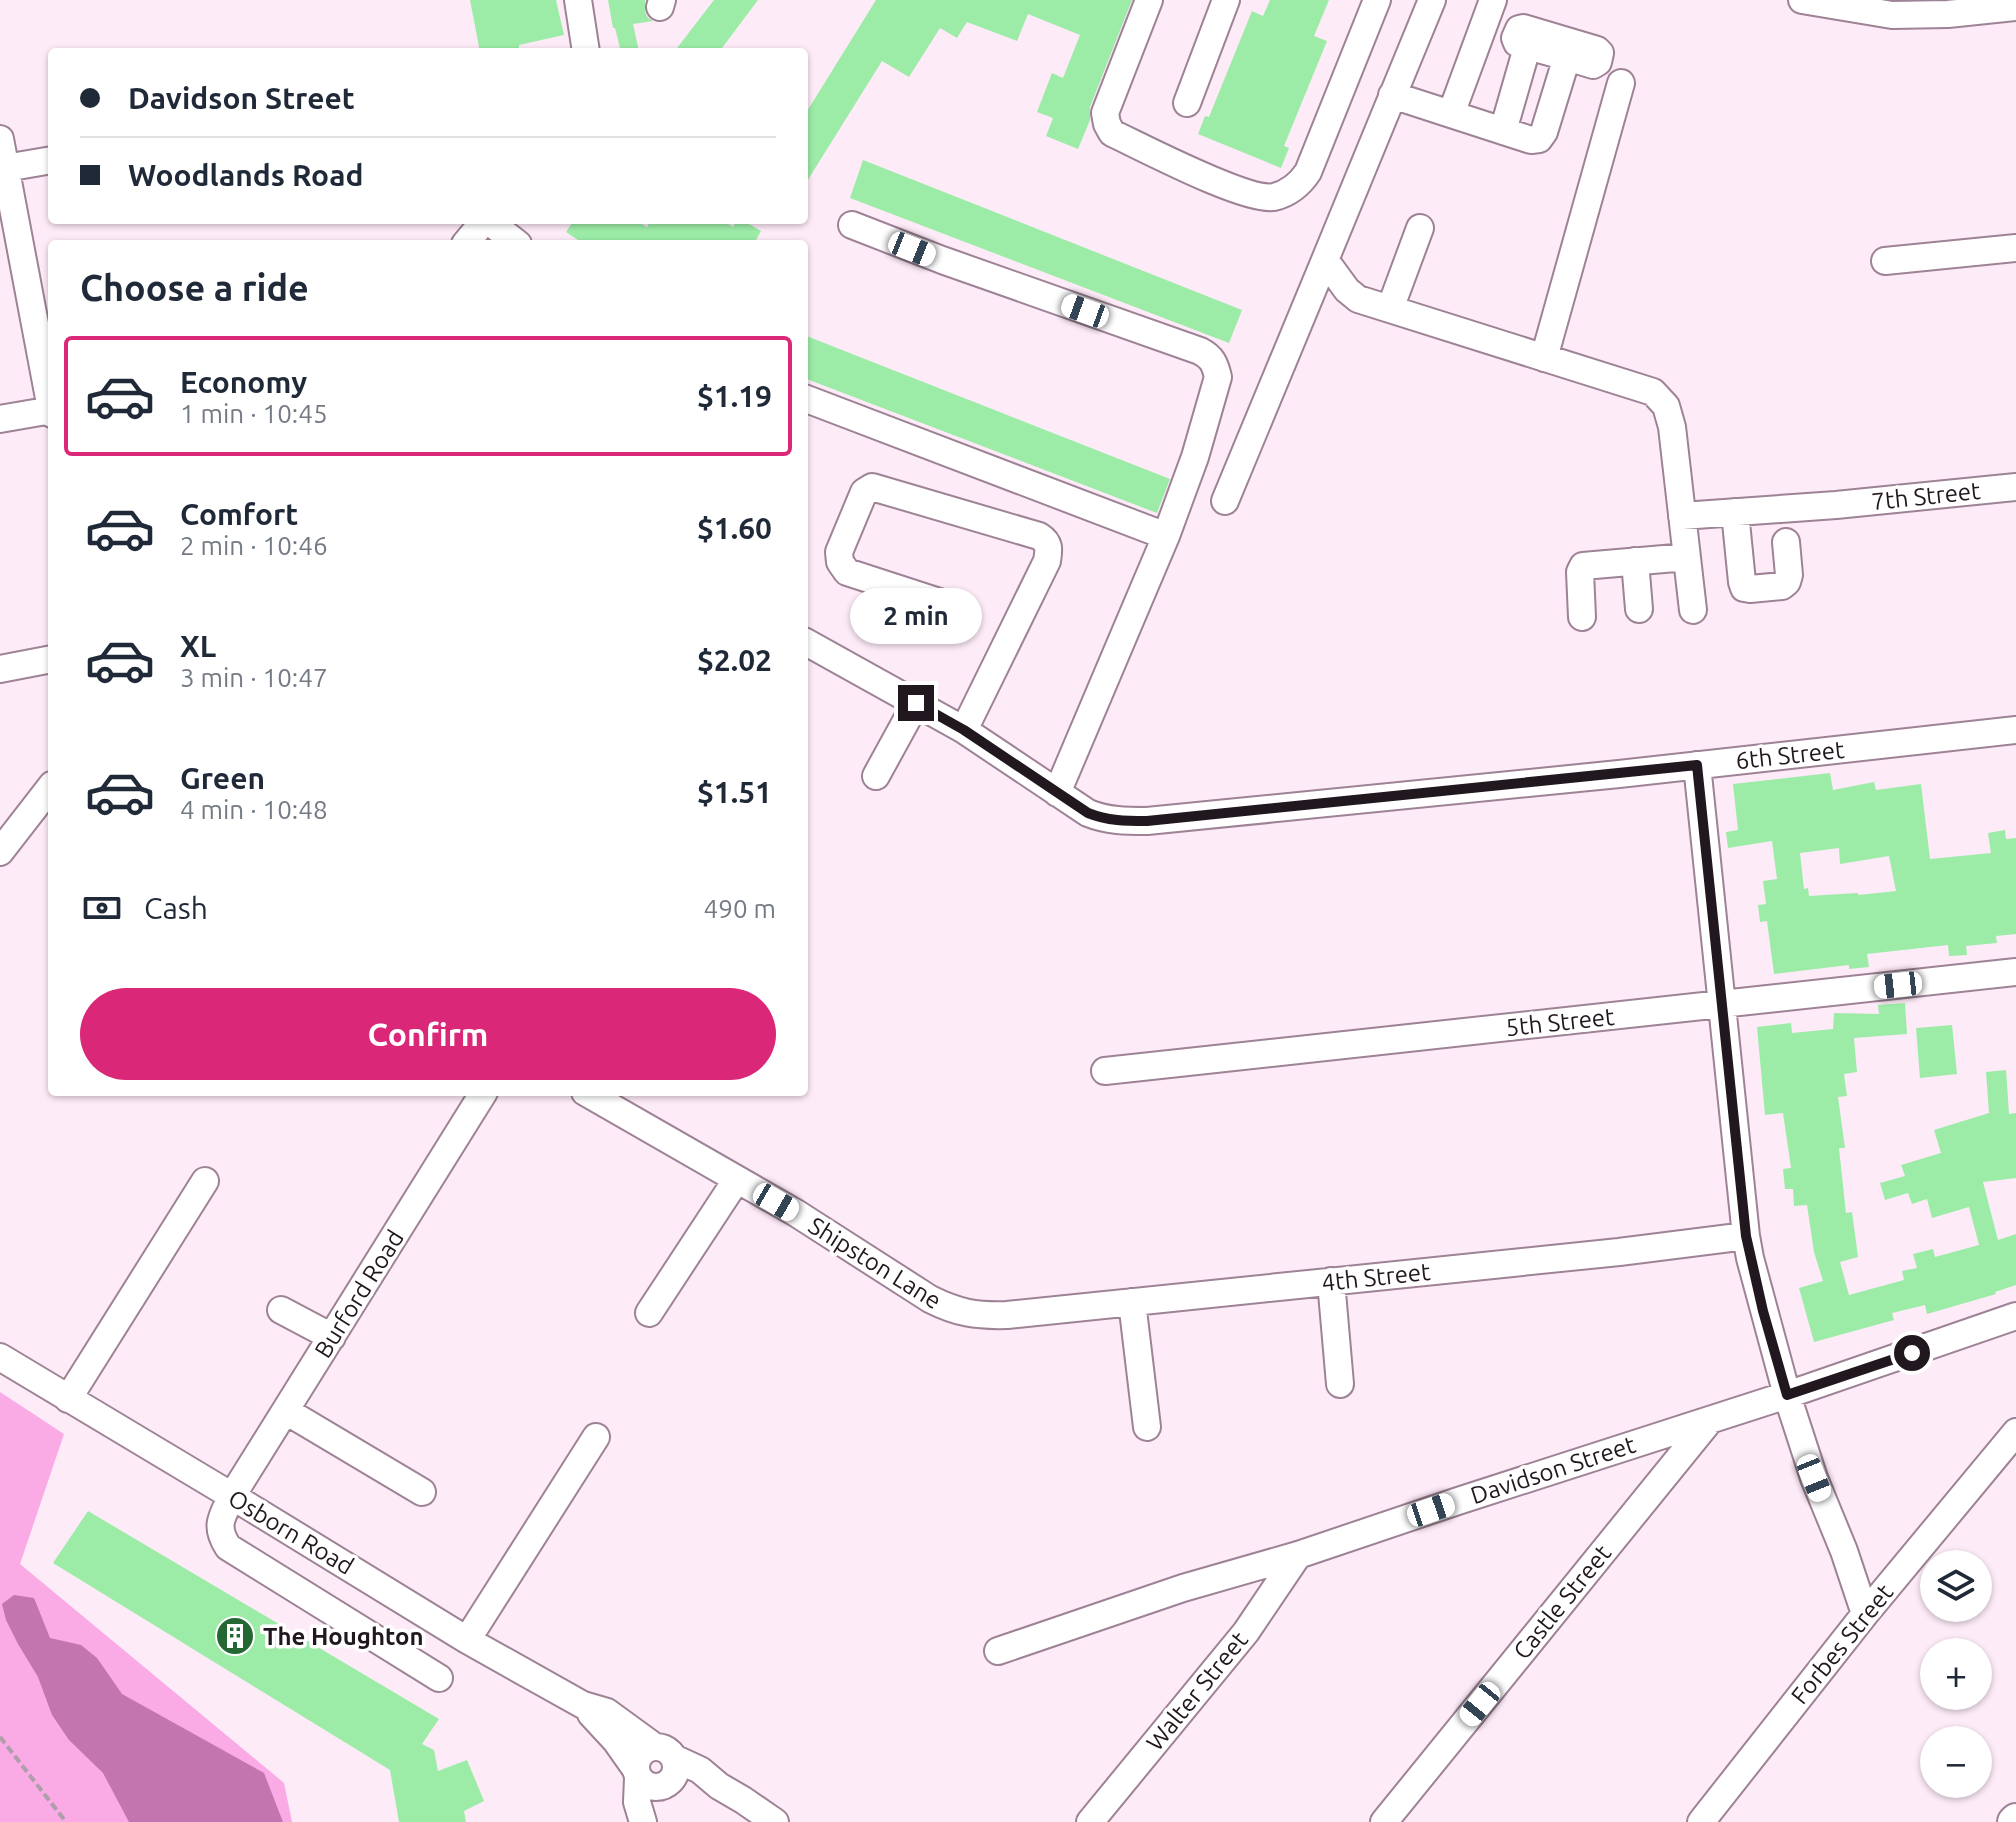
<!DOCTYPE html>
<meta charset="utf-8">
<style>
body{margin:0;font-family:Ubuntu,sans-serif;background:#f6f6f7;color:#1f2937;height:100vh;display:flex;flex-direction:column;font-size:30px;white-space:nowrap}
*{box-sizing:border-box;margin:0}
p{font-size:26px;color:#747a83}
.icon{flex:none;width:44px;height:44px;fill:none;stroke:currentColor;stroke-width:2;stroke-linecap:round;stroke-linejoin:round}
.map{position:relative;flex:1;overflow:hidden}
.side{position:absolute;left:48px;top:240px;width:760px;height:856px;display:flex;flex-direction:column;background:#fff;border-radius:8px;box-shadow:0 2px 6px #0004}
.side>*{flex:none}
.guide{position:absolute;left:48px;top:48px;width:760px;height:176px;border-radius:8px;box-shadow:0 2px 6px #0004;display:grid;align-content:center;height:176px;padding:0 32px;background:#fff}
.controls{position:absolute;left:1920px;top:1550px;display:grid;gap:16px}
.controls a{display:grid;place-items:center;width:72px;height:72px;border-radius:50%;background:#fff;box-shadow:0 2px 6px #0004;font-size:40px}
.end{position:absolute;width:36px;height:36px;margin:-18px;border:10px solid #21171e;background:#fff;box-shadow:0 0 0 4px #fff}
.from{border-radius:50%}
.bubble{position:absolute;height:56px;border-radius:28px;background:#fff;box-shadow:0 2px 6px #0004;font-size:26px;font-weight:700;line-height:56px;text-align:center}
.car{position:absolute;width:24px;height:48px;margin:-24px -12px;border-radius:10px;box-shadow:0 0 6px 2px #0007;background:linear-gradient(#fff 24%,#345 0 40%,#fff 0 76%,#345 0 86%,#fff 0)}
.guide b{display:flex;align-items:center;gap:28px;height:76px;font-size:30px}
.guide b+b{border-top:2px solid #e0e1e3}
.guide i{width:20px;height:20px;background:#1f2937}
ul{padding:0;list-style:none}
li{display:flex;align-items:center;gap:24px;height:120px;margin:0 16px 12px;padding:0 16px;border:4px solid transparent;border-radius:8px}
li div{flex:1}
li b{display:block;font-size:30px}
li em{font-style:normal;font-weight:700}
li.active{border-color:#db2777}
li>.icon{width:72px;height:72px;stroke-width:1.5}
h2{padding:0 32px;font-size:36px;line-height:96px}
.pay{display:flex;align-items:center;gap:20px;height:88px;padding:0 32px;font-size:30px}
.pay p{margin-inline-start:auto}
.button{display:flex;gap:16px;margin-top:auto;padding:16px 32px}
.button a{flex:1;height:92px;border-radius:48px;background:#db2777;color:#fff;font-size:32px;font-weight:700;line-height:92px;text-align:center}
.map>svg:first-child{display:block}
.green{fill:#faaae5}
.water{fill:#c375b0}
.building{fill:#9ceca7;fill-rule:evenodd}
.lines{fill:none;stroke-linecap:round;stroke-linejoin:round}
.minor-casing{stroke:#9e8295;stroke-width:30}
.major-casing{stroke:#9e8295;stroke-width:36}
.path{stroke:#ad9ea9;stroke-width:4;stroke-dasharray:8 4;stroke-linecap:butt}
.minor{stroke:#fff;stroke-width:26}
.major{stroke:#fff;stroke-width:32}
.route{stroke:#21171e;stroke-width:10}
.labels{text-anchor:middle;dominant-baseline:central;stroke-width:7;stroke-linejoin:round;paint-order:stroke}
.street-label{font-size:24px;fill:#21171e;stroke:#fff}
.poi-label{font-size:24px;font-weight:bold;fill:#21171e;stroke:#fff;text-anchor:start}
</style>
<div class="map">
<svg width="2016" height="1822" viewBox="0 0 2016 1822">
<rect width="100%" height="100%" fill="#fdebf8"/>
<!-- green -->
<path class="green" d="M0 1392 64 1434 20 1564 284 1783 292 1822H0Z"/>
<!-- water -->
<path class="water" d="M14 1595 34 1598 50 1638 81 1645 97 1658 122 1694 264 1773 283 1822H129L103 1773 69 1740 52 1715 38 1677 18 1644 6 1620 2 1604Z"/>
<!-- building -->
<path class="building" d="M470 0H556L564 35 519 45V48L500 52H480Z
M608 0H645V12L648 18 653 21 633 24 639 52H621L615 28H613Z
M714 0H758L719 52H674Z
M876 0H1132L1090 107V120L1078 149 1046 136 1053 118 1037 112 1052 73 1063 78 1080 35 1028 14 1017 41 967 22 957 38 940 28 909 77 882 61 804 186V116Z
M1270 0H1329L1314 36 1327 41 1284 146 1289 148 1281 168 1198 134 1205 116 1209 117 1252 11 1263 16Z
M863 160 1242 310 1229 343 850 198Z
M574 220H635L647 227 651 220H722L733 227 737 220H742L761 231 756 240 763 244H584L566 232Z
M804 335 1170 479 1157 513 804 378Z
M1830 773 1833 790 1874 782 1876 790 1921 784 1930 859 1991 853 1988 833 2005 830 2006 839 2016 838V934L1996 936 1997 943 1966 946 1967 955 1949 956 1948 945 1867 954 1869 967 1849 969V965L1774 974 1767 921 1760 922 1758 905 1766 904 1763 881 1777 879 1772 841 1728 848 1726 832 1738 830 1733 784ZM1839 848 1840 864 1889 856 1896 891 1858 895V893L1809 896 1808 888 1804 889 1800 853Z
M1905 1003 1907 1034 1854 1038 1857 1072 1844 1074 1847 1096 1838 1097 1845 1148H1839L1846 1213 1852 1212 1858 1257 1840 1262 1849 1295 1904 1280 1902 1271 1917 1268 1913 1254 1933 1249 1935 1257 1979 1245 1969 1207 1932 1218 1927 1199 1912 1204 1908 1193 1885 1200 1880 1183 1905 1176 1901 1165 1941 1153 1934 1130 1989 1113 1986 1072 2006 1070 2009 1114 2016 1113V1178L1983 1182 1998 1240 2016 1234V1285L1995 1292 1996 1294 1927 1314 1925 1305 1892 1313 1894 1320 1814 1342 1799 1288 1823 1281 1814 1252 1807 1205 1794 1206 1793 1189H1785L1783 1169 1791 1168 1783 1113 1765 1115 1757 1027 1791 1023 1792 1033 1833 1029 1834 1013 1879 1014 1878 1005Z
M1952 1025 1957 1074 1920 1078 1916 1028Z
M88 1511 439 1719 422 1744 434 1750 438 1771 467 1760 484 1801 464 1811 466 1822H399L390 1770 53 1563Z"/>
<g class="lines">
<defs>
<path id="minor" d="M578 0 586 52
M1149 0 1105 113 1107 124 1112 133C1142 147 1246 202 1274 197 1290 193 1300 184 1308 172L1377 0
M1432 0 1325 260 1347 290 1358 299 1653 392 1666 406 1672 427 1693 610
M1802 0 1892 15 1948 14 2016 7
M660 7 662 0
M1392 95 1531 140 1539 139 1544 132 1567 57 1517 43 1515 38 1519 29 1523 28 1597 50 1600 53 1598 62 1593 65 1567 57
M1187 103 1226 0
M1451 114 1493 0
M1503 131 1524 58
M0 139 52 414
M0 169 52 160
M487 220 518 244
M852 225 942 260 1200 351C1212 357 1215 364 1218 377L1195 457 1166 536
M465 244 485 220
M1885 261 2016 248
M1390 309 1420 228
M1544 358 1621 83
M804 398 1166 536 1057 793
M0 419 52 410
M1225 501 1325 260
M1735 512 1742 582 1744 588 1750 589 1782 586 1787 582 1789 575 1786 542
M1682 516 1836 505 2016 487
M1635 561 1639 609
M964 610 847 572 840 562 839 552 864 492 872 487 1039 536C1050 543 1049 549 1047 561L964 730
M1582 617 1580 572 1583 566 1687 557
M804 641 964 730 1088 813C1108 821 1126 821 1147 821L1619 774 2016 730
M0 669 52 659
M1697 765 1746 1236 1750 1258 1787 1395 1814 1478 1844 1551 1865 1614
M876 776 916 703
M0 852 52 785
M1105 1071 2016 972
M585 1092 796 1213 930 1299C958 1313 976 1316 1007 1315L1619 1252 1746 1236
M1331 1281 1340 1384
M1132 1302 1147 1427
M281 1310 332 1337
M649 1313 737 1179
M0 1357 232 1496 467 1640 583 1705 607 1712 655 1747
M68 1399 205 1181
M286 1411 422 1492
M467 1640 596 1437
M998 1651 1183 1588 1298 1555 1458 1501 1787 1395 2016 1316
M439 1678 228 1547C214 1525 222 1517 232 1496L484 1092
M591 1714 616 1741 635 1768
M636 1767a20 20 0 1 1 40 0a20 20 0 1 1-40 0Z
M674 1758 700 1770 719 1786 743 1800 775 1822
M638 1778 637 1802 643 1822
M1090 1822 1246 1632 1298 1555
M1384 1822 1710 1420
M1701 1822 1865 1614 2016 1432"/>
<path id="major" d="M2014 1822 2016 1820"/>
</defs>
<!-- minor casing -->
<use href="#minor" class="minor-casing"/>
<!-- major casing -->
<use href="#major" class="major-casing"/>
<!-- path -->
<path class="path" d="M0 1737 66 1822"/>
<!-- minor -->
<use href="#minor" class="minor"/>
<!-- major -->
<use href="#major" class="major"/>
</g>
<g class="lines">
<!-- route -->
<path class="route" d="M916 703 964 730 1088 813C1108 821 1126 821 1147 821L1697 765 1746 1236 1763 1311 1787 1395 1912 1353"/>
</g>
<!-- icons -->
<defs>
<symbol id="building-disc" viewBox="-11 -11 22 22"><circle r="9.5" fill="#236733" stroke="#fff"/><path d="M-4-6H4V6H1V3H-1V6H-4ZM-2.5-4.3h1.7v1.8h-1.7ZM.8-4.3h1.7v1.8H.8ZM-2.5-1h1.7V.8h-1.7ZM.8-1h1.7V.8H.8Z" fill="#fff"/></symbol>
</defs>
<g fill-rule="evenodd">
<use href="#building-disc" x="213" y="1614" width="44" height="44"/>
</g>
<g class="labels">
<!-- street labels -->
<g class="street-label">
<text transform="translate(1926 496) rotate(-6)">7th Street</text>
<text transform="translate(1790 755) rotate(-6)">6th Street</text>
<text transform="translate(1560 1022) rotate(-6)">5th Street</text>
<text transform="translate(875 1263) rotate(32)">Shipston Lane</text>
<text transform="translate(1376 1277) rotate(-6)">4th Street</text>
<text transform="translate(359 1294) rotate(-58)">Burford Road</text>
<text transform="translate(1553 1470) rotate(-18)">Davidson Street</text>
<text transform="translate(291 1532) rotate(31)">Osborn Road</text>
<text transform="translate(1562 1602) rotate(-51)">Castle Street</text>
<text transform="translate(1842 1644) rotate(-51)">Forbes Street</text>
<text transform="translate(1197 1691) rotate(-51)">Walter Street</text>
</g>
<!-- poi labels -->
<g class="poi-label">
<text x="263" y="1636">The Houghton</text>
</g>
</g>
</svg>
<div class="controls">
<a><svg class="icon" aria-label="layers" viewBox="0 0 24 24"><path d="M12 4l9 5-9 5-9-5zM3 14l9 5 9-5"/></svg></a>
<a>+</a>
<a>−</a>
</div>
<i class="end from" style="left:1912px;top:1353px"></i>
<i class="end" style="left:916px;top:703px"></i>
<div class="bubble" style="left:850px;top:588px;width:132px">2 min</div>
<i class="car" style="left:912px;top:249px;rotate:112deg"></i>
<i class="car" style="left:1085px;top:311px;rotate:290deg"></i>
<i class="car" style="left:1898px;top:985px;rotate:264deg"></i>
<i class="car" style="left:776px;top:1202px;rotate:120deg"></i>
<i class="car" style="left:1814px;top:1478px;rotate:158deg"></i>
<i class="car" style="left:1431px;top:1510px;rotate:71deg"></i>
<i class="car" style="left:1480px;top:1704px;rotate:219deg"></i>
<div class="guide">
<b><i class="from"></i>Davidson Street</b>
<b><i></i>Woodlands Road</b>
</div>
<section class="side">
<h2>Choose a ride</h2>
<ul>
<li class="active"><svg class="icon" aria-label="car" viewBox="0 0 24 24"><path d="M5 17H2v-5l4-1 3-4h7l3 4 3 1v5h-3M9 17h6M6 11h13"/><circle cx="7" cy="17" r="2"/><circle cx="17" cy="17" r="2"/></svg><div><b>Economy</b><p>1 min · 10:45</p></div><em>$1.19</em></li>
<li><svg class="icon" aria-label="car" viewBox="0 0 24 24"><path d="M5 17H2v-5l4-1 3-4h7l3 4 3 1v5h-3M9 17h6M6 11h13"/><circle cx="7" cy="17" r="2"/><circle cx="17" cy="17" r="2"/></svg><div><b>Comfort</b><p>2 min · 10:46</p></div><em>$1.60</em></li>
<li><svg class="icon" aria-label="car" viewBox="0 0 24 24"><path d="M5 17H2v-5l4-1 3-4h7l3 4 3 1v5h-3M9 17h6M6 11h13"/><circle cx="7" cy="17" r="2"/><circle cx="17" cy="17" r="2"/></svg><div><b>XL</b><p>3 min · 10:47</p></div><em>$2.02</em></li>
<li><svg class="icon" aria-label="car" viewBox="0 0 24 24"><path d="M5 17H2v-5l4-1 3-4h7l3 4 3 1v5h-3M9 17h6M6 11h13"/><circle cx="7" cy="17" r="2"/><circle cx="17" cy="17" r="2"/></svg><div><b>Green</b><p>4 min · 10:48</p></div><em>$1.51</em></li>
</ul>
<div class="pay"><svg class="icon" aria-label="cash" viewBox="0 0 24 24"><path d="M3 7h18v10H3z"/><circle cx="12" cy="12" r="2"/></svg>Cash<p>490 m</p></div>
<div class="button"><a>Confirm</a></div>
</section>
</div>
